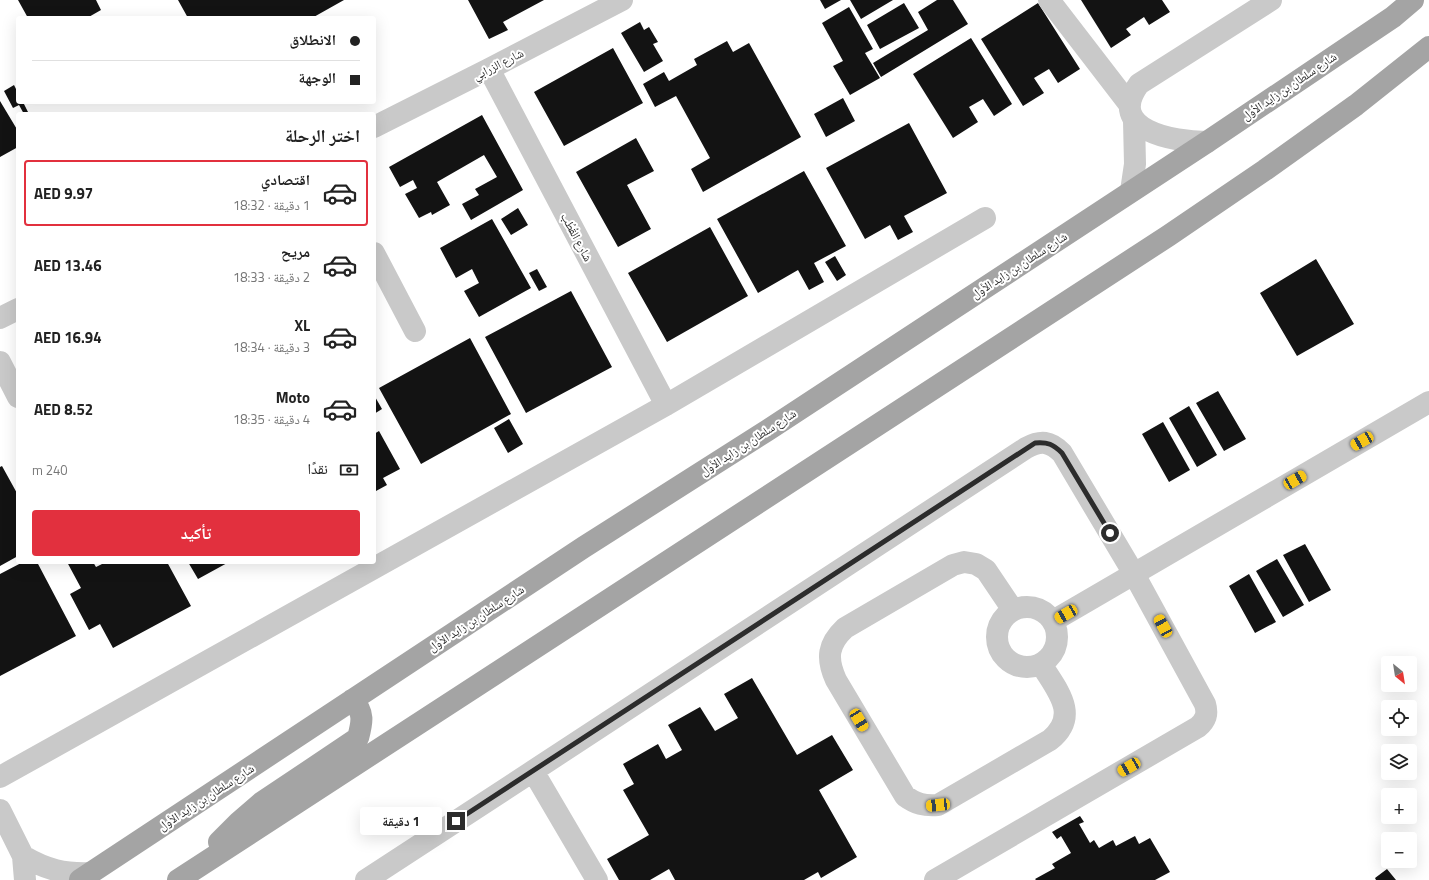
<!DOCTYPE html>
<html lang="ar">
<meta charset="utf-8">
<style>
body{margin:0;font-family:"Titillium Web","Noto Naskh Arabic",sans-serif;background:#f2f2f2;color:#222;direction:rtl;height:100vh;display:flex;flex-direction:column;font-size:15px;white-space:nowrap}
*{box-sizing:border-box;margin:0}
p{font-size:13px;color:#767676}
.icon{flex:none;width:22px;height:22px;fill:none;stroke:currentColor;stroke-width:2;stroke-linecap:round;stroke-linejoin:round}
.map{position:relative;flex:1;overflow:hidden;direction:ltr}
.details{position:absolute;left:16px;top:112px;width:360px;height:452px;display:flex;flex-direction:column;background:#fff;border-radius:4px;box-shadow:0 4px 16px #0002;direction:rtl}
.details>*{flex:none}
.guide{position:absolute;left:16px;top:16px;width:360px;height:88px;border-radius:4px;box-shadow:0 4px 16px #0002;direction:rtl;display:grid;align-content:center;height:88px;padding:0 16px;background:#fff}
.needle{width:26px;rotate:150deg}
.tools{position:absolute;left:1381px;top:656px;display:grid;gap:8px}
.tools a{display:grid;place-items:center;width:36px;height:36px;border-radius:4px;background:#fff;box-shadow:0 4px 16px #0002;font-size:20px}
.end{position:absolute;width:18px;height:18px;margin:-9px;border:5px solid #2c2c2c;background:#fff;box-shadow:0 0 0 2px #fff}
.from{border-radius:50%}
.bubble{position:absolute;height:28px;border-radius:4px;background:#fff;box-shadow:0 4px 16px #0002;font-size:13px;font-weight:700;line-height:28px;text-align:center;direction:rtl}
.car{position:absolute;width:12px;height:24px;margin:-12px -6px;border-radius:5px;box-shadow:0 0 3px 1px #0007;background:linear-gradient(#f5c518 24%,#345 0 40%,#f5c518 0 76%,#345 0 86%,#f5c518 0)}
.guide b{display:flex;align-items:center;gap:14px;height:38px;font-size:15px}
.guide b+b{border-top:1px solid #e0e0e0}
.guide i{width:10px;height:10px;background:#222}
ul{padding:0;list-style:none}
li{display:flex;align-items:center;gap:12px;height:66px;margin:0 8px 6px;padding:0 8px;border:2px solid transparent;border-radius:4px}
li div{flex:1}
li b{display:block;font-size:15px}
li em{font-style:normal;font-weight:700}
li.current{border-color:#e2303e}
li>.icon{width:36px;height:36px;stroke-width:1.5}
h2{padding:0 16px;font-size:18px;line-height:48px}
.pay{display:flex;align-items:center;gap:10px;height:44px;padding:0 16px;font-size:15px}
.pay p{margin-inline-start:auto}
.action{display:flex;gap:8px;margin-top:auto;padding:8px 16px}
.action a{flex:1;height:46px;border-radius:4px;background:#e2303e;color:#fff;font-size:16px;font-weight:700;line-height:46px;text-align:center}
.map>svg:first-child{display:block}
.building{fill:#131313}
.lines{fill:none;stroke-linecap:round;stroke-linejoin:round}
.minor{stroke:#c9c9c9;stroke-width:22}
.major{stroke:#a4a4a4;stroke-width:22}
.route{stroke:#2c2c2c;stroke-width:5}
.labels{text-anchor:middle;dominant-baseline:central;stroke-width:4;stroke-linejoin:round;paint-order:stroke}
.street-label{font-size:12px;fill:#2c2c2c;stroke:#fff}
</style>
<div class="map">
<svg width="1429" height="880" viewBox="0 0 1429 880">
<rect width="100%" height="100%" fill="#fff"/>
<!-- building -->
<path class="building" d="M18 0H96L101 10 87 18H28Z
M178 0H344L312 18H188Z
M468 0H544L503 22 508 30 489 39Z
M820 0H841L825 9Z
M850 0H893L861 19Z
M937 0H953L968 24 881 77 873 63 928 30 918 12Z
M1081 0H1162L1170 12 1149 25 1144 17 1126 29 1131 35 1111 48Z
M904 3 919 28 880 49 867 25Z
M1038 3 1080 69 1058 83 1049 69 1034 78 1044 93 1023 106 981 39Z
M849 7 873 49 865 53 880 78 850 95 833 66 843 61 822 23Z
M640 22 644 30 649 27 658 42 653 44 663 61 644 72 621 33Z
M971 38 1012 104 994 116 983 99 969 107 978 122 953 138 913 74Z
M727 41 733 52 749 43 801 137 703 192 691 169 710 158 676 96 655 107 643 84 664 72 669 81 697 65 694 59Z
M613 48 643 103 564 146 534 92Z
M14 85 18 93V102H23L29 114H24L19 105 13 108 4 91Z
M843 98 855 121 826 137 814 114Z
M0 101 18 131V147L0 157Z
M482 115 523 190 471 220 462 204 479 195 475 189 497 177 484 155 437 182 450 205 432 215 431 212 419 218 405 194 417 188 413 180 400 187 389 167Z
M909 123 947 193 904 216 913 232 898 240 890 225 865 239 826 168Z
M636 138 654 171 627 185 651 229 618 247 576 172Z
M804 171 846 246 814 263 824 282 809 290 798 270 758 293 717 219Z
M518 208 528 225 511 235 501 219Z
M492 219 531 288 479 317 464 291 479 283 472 269 456 278 440 248Z
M710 227 748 296 667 342 628 273Z
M835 256 846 275 837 281 825 262Z
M1316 259 1354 324 1297 356 1260 293Z
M537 269 547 287 539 291 529 273Z
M571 291 612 367 526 413 485 337Z
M470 338 511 414 421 464 379 388Z
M1218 391 1246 439 1224 451 1196 403Z
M374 395 382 409 374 414Z
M1189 406 1217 455 1197 467 1169 418Z
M509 419 523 444 508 453 494 428Z
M1163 422 1190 470 1169 482 1142 434Z
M379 431 400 469 383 478 387 485 376 491 374 488V434Z
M2 466 18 495V556L0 566V467Z
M1305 544 1331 590 1309 602 1283 555Z
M1277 559 1304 605 1283 617 1256 571Z
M23 562H37L76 636 0 676V574Z
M67 562H93L96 567 106 562H167L191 606 113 648 100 624 89 630 70 594 81 588Z
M188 562H229L198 579Z
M1249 574 1276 622 1255 633 1229 586Z
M752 678 797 755 832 735 853 770 819 790 857 857 821 878 818 872 804 880H675L669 869 650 880H619L607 859 649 835 623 790 634 784 623 764 658 744 666 759 682 750 668 725 700 707 715 731 738 718 724 694Z
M1080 816 1084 822 1079 824 1090 843 1094 840 1099 848 1113 840 1116 846 1135 836 1139 844 1150 838 1170 872 1155 880H1036L1035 879 1055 868 1052 864 1071 853 1061 836 1057 839 1052 832Z
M1387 869 1396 880H1376L1375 878Z"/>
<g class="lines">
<!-- minor -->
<path class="minor" d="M1049 0 1129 104
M489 69 666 405
M374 127 489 69 622 0
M1207 142C1174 142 1105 130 1139 84L1271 0
M1131 191 1135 164 1134 121
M374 253 415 331
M0 318 18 309
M0 362 18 397
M997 637a30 30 0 1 1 60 0a30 30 0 1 1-60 0Z
M1013 610 986 570 976 564 964 562 953 565 845 628C828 644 826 658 836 680L905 796C916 804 924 806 938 805L1050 740C1081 715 1056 689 1041 664
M1053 621 1429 402
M0 777 666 405 985 218
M0 810 23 856 25 880
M23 856C47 870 64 874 91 873
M366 880 533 771
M597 880 533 771 1026 448C1041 440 1050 441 1062 453L1134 574 1205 704C1208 714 1206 720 1198 727L935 880"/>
<!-- major -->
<path class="major" d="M219 842 239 822 261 803 358 738C362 723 365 712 352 700
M80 880 584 547 768 430 1207 142 1393 17 1413 0
M178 880 1168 236 1265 170 1356 105 1429 47"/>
</g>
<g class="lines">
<!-- route -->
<path class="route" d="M456 821 1035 443C1048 442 1053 444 1062 453L1110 533"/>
</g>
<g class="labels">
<!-- street labels -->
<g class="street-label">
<text transform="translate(498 64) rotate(-27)">شارع الزرابي</text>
<text transform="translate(1289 86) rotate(-34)">شارع سلطان بن زايد الأول</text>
<text transform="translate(577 237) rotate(62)">شارع القُطُب</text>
<text transform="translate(1019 265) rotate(-33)">شارع سلطان بن زايد الأول</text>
<text transform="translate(748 442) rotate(-33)">شارع سلطان بن زايد الأول</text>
<text transform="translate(476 618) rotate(-33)">شارع سلطان بن زايد الأول</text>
<text transform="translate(206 797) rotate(-33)">شارع سلطان بن زايد الأول</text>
</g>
</g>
</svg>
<div class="tools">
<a><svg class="needle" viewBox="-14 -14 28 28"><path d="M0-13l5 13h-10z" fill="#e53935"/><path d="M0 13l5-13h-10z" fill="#767676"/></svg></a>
<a><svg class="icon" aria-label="locate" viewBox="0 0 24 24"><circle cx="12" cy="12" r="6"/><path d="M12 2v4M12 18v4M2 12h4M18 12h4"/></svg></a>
<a><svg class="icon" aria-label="layers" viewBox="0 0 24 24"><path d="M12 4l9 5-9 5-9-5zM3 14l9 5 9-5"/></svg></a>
<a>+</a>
<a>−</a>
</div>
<i class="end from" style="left:1110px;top:533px"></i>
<i class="end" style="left:456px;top:821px"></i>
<div class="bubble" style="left:360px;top:807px;width:82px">1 دقيقة</div>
<i class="car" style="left:1362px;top:441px;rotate:240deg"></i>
<i class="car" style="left:1295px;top:480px;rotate:60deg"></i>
<i class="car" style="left:1066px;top:614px;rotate:240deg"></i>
<i class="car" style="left:1163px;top:626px;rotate:331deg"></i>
<i class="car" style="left:859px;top:720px;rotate:149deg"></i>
<i class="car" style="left:1129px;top:767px;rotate:240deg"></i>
<i class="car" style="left:938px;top:805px;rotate:264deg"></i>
<div class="guide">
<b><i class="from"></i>الانطلاق</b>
<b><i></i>الوجهة</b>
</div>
<section class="details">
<h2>اختر الرحلة</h2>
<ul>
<li class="current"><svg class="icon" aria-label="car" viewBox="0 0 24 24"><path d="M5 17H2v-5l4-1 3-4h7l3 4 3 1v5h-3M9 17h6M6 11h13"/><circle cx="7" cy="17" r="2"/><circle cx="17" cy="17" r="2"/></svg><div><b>اقتصادي</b><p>1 دقيقة · 18:32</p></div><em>AED 9.97</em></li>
<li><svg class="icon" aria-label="car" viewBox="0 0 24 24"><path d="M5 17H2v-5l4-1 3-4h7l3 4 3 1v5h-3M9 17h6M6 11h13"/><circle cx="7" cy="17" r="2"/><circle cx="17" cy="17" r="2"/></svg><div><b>مريح</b><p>2 دقيقة · 18:33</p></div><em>AED 13.46</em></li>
<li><svg class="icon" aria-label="car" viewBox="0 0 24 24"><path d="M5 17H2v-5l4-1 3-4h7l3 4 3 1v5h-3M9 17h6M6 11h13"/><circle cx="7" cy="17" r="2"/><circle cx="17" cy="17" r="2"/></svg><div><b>XL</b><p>3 دقيقة · 18:34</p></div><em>AED 16.94</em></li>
<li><svg class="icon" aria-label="car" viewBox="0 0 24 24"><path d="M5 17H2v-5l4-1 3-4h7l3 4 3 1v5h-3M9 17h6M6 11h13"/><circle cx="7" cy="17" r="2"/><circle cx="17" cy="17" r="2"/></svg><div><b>Moto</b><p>4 دقيقة · 18:35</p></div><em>AED 8.52</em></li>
</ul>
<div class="pay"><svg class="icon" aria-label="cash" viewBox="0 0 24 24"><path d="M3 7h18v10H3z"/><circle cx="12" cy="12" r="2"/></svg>نقدًا<p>240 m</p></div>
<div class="action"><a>تأكيد</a></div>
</section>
</div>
